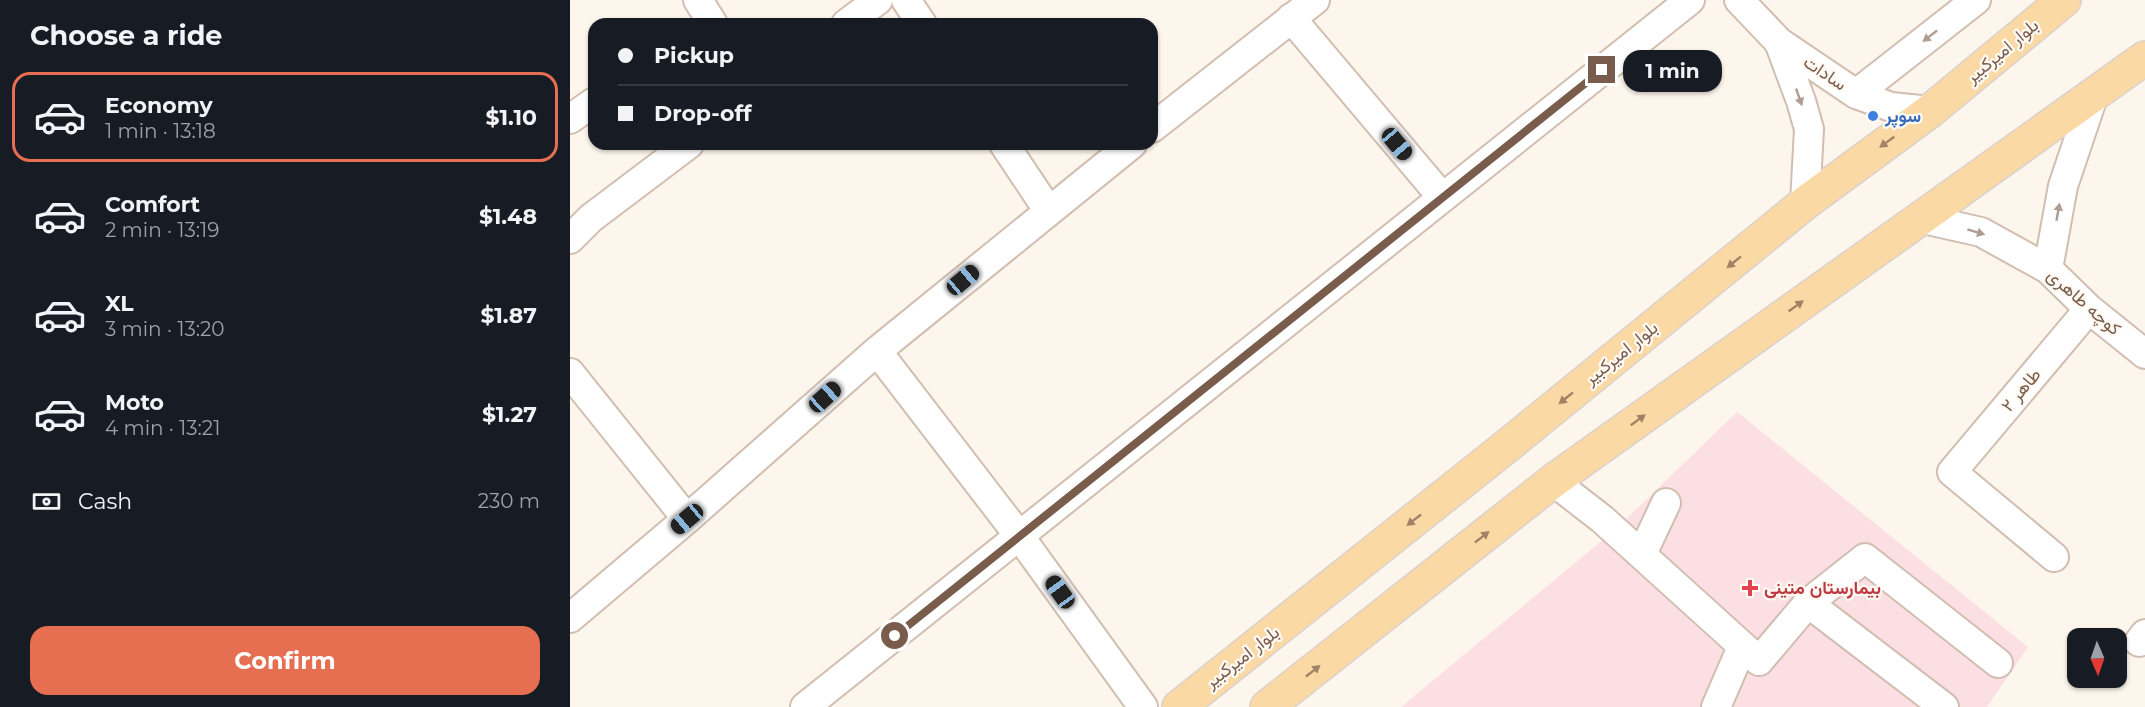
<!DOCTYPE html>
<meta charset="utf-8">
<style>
body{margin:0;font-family:Montserrat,Vazirmatn,sans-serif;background:#20242c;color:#f1f3f6;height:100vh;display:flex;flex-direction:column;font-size:22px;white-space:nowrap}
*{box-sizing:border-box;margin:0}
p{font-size:20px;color:#9ea1a6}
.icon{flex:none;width:33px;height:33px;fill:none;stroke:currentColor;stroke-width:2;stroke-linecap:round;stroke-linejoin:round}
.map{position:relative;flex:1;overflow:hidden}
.drawer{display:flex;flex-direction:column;background:#171b24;width:570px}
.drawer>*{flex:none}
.guide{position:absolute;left:18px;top:18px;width:570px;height:132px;border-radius:18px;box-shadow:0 2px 4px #0004;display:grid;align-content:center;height:132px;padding:0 30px;background:#171b24}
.needle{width:39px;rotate:178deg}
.fabs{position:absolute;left:1497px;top:628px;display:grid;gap:12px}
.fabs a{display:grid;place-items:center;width:60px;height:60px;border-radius:12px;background:#171b24;box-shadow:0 2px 4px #0004;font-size:30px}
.end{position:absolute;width:27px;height:27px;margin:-14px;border:8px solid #7a5c4d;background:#fff;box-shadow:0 0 0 3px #fff}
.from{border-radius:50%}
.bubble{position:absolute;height:42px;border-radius:18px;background:#171b24;box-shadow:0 2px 4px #0004;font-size:20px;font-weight:700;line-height:42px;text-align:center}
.car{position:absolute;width:18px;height:36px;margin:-18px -9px;border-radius:8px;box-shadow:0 0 4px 2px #0007;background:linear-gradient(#222 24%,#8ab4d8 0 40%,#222 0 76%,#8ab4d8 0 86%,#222 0)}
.guide b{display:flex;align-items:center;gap:21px;height:57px;font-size:22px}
.guide b+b{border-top:2px solid #363941}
.guide i{width:15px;height:15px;background:#f1f3f6}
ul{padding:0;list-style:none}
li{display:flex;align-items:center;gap:18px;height:90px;margin:0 12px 9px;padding:0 18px;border:3px solid transparent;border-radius:18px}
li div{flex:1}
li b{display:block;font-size:22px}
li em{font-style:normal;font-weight:700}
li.on{border-color:#e76f51}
li>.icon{width:54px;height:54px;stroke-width:1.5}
h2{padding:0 30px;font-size:27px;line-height:72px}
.pay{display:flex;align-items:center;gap:15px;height:66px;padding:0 30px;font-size:22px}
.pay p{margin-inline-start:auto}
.action{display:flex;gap:12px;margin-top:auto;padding:12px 30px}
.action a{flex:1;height:69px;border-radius:18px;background:#e76f51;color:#fff;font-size:24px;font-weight:700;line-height:69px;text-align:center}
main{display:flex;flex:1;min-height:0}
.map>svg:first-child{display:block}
.medical{fill:#fbdfe3}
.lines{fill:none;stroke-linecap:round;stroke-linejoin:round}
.minor-casing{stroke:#d1beb0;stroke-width:32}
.major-casing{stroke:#dad1cd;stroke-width:36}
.minor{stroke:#fff;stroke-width:28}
.major{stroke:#fbd9a5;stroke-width:33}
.oneway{fill:#af9d94}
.oneway2{fill:#a18267}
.route{stroke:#7a5c4d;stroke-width:8}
.shop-dot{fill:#3f7fe0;stroke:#fffaf3;stroke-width:2}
.health-dot{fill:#e0444e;stroke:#fffaf3;stroke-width:2}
.labels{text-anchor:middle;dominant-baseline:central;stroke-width:4.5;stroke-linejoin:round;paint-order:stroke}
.street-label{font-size:18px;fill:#7a5c4d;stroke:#fffaf3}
.shop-label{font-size:18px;font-weight:bold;fill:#366cbe;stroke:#fffaf3;text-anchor:start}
.health-label{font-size:18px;font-weight:bold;fill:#be3a42;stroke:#fffaf3;text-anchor:start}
</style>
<main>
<section class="drawer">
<h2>Choose a ride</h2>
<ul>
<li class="on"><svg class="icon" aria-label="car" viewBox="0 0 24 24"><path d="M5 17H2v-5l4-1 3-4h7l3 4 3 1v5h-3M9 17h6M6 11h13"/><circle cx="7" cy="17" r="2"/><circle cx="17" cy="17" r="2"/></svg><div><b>Economy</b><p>1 min · 13:18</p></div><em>$1.10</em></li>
<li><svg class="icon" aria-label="car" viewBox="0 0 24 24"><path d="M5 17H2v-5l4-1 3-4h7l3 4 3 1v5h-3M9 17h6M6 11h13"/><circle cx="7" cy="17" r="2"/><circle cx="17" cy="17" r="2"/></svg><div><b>Comfort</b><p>2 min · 13:19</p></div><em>$1.48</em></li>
<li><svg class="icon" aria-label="car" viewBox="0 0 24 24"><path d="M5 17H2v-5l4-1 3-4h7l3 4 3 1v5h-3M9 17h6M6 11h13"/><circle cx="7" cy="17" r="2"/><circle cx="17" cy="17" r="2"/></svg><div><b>XL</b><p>3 min · 13:20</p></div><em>$1.87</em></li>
<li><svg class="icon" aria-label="car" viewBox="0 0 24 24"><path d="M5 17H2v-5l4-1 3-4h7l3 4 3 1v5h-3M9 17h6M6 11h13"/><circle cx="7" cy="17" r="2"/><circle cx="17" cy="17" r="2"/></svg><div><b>Moto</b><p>4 min · 13:21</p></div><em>$1.27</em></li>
</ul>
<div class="pay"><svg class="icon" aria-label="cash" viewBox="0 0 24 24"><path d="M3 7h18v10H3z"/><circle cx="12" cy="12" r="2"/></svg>Cash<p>230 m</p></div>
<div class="action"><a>Confirm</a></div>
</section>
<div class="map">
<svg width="1575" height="707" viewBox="0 0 1575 707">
<rect width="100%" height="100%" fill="#fdf6ec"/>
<!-- medical -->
<path class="medical" d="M1167 412 1458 647 1417 707H831L1045 530Z"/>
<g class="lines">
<defs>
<path id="minor" d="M128 0 143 24
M336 0 352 24
M1169 0 1209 42 1286 94 1321 107 1360 111
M721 18 872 197
M276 24 308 0
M1209 42 1231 101 1239 129 1235 203
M1286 94 1406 0
M0 119 24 102
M582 128 745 0
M434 144 478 210
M1349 218 1411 232 1478 269 1519 309 1575 354
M0 239 21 218 119 144
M1478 269 1493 186 1524 94
M307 351 450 537 573 707
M0 373 117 519
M983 481 1032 519 1189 661 1238 603 1295 558 1428 663
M1072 554 1096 503
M1484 557 1382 472 1519 309
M1238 603 1374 707
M0 618 117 519 307 351 562 144
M1569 642 1575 634
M235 707 1120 0
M1146 707 1172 647"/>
<path id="major" d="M609 707 937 446 1235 203 1360 111 1494 0
M697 707 983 481 1575 58"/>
</defs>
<!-- minor casing -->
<use href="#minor" class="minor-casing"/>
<!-- major casing -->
<use href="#major" class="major-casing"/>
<!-- minor -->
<use href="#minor" class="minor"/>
<!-- major -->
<use href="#major" class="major"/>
</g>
<!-- one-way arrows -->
<defs><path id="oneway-solid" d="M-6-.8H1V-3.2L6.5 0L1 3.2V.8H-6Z" transform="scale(1.5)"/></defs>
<g class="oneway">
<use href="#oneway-solid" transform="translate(1360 36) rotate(142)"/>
<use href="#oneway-solid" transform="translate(1229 97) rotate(71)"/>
<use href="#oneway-solid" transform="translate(1488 212) rotate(-80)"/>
<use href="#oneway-solid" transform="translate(1406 232) rotate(17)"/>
</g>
<g class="oneway2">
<use href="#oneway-solid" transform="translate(1317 142) rotate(144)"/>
<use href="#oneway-solid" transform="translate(1164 262) rotate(141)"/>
<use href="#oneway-solid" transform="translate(1226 306) rotate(-36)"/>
<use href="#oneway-solid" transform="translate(996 398) rotate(141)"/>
<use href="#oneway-solid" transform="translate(1068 420) rotate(-36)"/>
<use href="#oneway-solid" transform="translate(844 520) rotate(142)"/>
<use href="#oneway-solid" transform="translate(912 537) rotate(-38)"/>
<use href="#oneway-solid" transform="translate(743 671) rotate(-38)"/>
</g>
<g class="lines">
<!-- route -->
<path class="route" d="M325 636 1032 70"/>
</g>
<!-- markers -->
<circle class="shop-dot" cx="1303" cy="116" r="6"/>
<path class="health-dot" d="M1177 579h6v6h6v6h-6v6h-6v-6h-6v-6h6z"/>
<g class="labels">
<!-- street labels -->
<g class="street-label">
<text transform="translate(1432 51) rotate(-40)">بلوار امیرکبیر</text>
<text transform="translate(1255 73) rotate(34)">سادات</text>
<text transform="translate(1514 302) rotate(41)">کوچه طاهری</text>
<text transform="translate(1051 353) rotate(-39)">بلوار امیرکبیر</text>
<text transform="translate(1451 390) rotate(-50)">طاهر ۲</text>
<text transform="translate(672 657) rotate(-38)">بلوار امیرکبیر</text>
</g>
<!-- shop labels -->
<g class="shop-label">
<text x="1315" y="116">سوپر</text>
</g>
<!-- health labels -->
<g class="health-label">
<text x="1194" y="588">بیمارستان متینی</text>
</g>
</g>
</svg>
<div class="fabs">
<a><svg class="needle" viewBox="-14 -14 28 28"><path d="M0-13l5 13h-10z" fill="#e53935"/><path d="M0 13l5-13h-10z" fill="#9ea1a6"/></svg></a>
</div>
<i class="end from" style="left:325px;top:636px"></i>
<i class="end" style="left:1032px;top:70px"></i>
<div class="bubble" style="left:1053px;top:50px;width:99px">1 min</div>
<i class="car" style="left:827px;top:144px;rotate:140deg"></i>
<i class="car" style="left:393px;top:280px;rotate:50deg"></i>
<i class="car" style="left:255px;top:397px;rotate:48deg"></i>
<i class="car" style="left:117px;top:519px;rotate:230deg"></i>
<i class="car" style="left:490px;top:592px;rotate:324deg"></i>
<div class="guide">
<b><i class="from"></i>Pickup</b>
<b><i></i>Drop-off</b>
</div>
</div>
</main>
